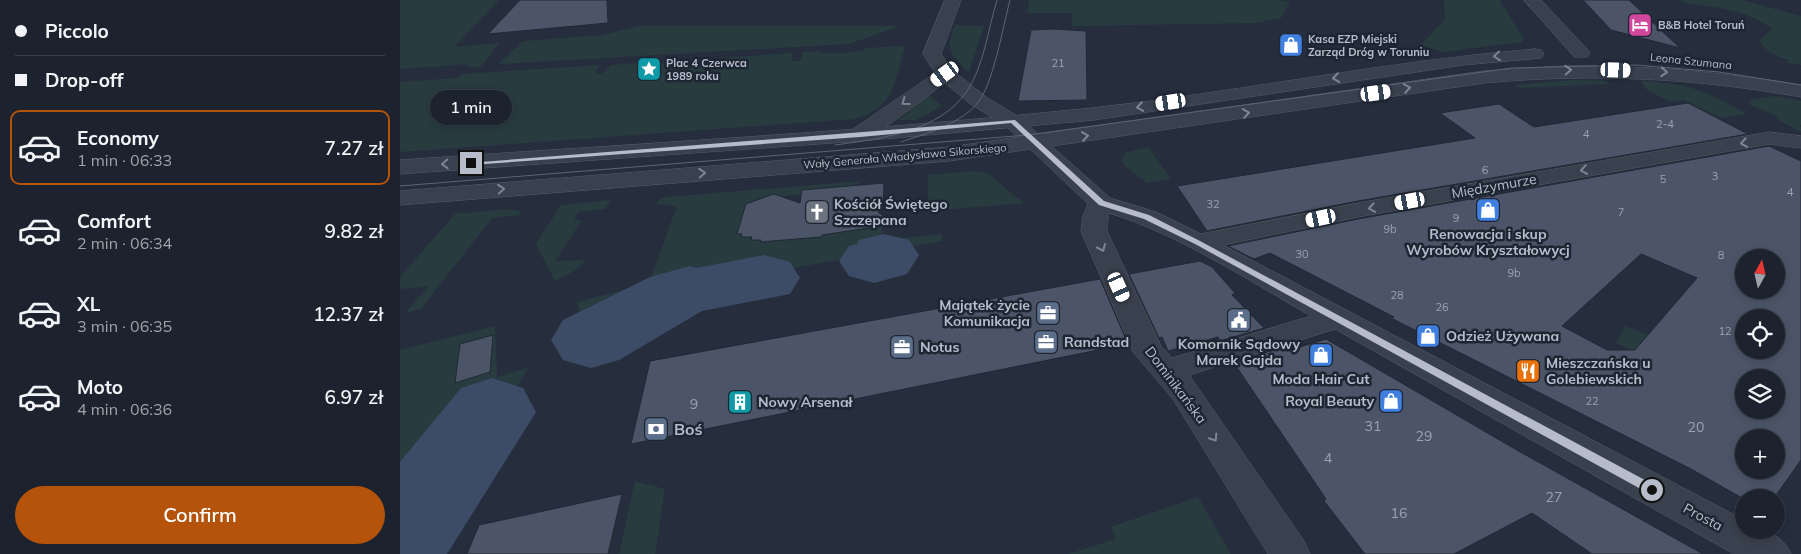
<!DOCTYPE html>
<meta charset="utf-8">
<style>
body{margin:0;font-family:Mulish,sans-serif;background:#292f3a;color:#f1f3f6;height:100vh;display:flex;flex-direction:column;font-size:19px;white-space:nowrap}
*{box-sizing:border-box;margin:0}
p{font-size:16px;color:#a0a4aa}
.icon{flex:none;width:28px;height:28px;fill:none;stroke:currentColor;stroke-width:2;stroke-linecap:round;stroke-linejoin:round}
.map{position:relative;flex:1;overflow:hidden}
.side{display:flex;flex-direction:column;background:#1c222e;width:400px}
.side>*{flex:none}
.hud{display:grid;align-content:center;height:110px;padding:0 15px;background:#1c222e}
.needle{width:32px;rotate:8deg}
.tools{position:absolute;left:1335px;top:249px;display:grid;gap:10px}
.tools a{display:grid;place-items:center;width:50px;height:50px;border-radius:50%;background:#1c222e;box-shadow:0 2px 8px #0003,0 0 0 1px #3a3f4a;font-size:25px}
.end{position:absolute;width:22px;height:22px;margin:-11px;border:6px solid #b6bcc9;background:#111;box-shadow:0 0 0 2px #111}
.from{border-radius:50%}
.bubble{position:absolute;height:35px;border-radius:18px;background:#1c222e;box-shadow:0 2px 8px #0003,0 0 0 1px #3a3f4a;font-size:16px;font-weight:600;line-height:35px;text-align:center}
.car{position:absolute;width:15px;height:30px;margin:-15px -8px;border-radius:6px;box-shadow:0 0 4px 1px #0007;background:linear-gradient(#fff 24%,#345 0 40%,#fff 0 76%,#345 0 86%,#fff 0)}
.hud b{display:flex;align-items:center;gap:18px;height:48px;font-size:19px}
.hud b+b{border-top:1px solid #3a3f4a}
.hud i{width:12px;height:12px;background:#f1f3f6}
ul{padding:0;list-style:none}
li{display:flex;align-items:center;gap:15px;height:75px;margin:0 10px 8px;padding:0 5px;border:2px solid transparent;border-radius:10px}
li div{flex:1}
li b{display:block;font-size:19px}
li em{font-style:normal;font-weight:600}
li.active{border-color:#b45309}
li>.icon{width:45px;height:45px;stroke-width:1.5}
.primary-button{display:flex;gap:10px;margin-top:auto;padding:10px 15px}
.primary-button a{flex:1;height:58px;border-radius:30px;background:#b45309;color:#fff;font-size:20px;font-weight:600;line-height:58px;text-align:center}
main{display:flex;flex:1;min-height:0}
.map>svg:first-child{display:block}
.green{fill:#283b3f}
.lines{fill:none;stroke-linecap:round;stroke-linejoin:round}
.river{fill:#3c4b66;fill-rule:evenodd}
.building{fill:#4c5567;stroke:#212835;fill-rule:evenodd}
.minor-casing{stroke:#555c69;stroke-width:1}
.tertiary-casing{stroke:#555c69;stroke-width:1}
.minor{fill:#3a414e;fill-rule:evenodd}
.tertiary{fill:#3a414e;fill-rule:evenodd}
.tram{stroke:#5c6475;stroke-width:1}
.oneway{stroke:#7e8592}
.route{fill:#b6bcc9}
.labels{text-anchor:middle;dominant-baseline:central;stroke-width:5;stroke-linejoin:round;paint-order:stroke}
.far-poi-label{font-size:11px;font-weight:bold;fill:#b6bcc9;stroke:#1f2633;text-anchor:start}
.far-street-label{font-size:11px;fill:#b6bcc9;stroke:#1f2633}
.number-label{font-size:11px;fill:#9ca2b0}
.street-label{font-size:14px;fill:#b6bcc9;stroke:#1f2633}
.poi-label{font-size:14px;font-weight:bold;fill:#b6bcc9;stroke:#1f2633;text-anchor:start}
.near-number-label{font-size:14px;fill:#9ca2b0}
.near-poi-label{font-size:16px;font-weight:bold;fill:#b6bcc9;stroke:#1f2633;text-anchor:start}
</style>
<main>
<section class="side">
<div class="hud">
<b><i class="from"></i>Piccolo</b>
<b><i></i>Drop-off</b>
</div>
<ul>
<li class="active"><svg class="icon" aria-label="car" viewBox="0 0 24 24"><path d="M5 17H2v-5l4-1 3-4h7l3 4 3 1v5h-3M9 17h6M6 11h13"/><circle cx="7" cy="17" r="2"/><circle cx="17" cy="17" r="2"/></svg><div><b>Economy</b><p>1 min · 06:33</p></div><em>7.27 zł</em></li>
<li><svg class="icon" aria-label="car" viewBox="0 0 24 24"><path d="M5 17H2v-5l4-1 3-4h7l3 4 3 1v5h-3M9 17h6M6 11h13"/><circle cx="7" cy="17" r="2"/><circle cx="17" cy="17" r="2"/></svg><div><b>Comfort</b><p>2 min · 06:34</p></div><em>9.82 zł</em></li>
<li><svg class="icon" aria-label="car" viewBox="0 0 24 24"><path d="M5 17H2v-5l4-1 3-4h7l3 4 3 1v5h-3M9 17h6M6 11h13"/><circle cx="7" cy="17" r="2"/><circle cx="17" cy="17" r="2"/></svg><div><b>XL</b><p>3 min · 06:35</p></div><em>12.37 zł</em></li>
<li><svg class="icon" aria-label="car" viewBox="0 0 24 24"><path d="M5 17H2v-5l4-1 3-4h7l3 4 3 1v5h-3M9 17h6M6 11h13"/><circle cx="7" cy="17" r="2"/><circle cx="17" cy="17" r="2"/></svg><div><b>Moto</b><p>4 min · 06:36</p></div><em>6.97 zł</em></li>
</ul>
<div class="primary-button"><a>Confirm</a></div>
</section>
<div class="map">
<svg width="1401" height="554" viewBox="0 0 1401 554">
<rect width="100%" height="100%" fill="#262e3e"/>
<!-- green -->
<path class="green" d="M0 0H99L54 47 100 43 91 52V55L81 66 66 67 69 64 0 69Z
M629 0H875L890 2 881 18 856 23 672 26V13H627Z
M1044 0H1099L1123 37 1122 42 1043 52 1021 45 1045 19Z
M1283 0H1342L1401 16V65L1386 63 1389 60C1375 56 1368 53 1359 41L1372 29C1347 9 1314 7 1284 3Z
M555 25 584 26 569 72C550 55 545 50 555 25Z
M239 26H500L449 44 98 64 123 41 202 35Z
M505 46C495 82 493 110 454 119L0 152V82L57 78 62 74 200 65 194 74 203 73 211 65 255 62 254 64 299 61 301 59H311L307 66H316L320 58 393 53 391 61H401L403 52 420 51V53L432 54 463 51 464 48Z
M1172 80 1205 81 1210 84 1119 88 1115 85Z
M1241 81C1289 84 1304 89 1346 114L1320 118 1284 100 1270 102 1246 89Z
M528 94 542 106 516 120H499Z
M1374 96 1401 101V125H1398L1401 127V132L1376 119 1379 117 1348 104 1351 100Z
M748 147 771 179 747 183 724 165 722 160 725 153Z
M576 171 587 173 624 203 531 211 528 210V175Z
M463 181 454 186 402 191 401 194 354 200 337 234H342L341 237 353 234 352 240H361V243L364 242 366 238 389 236V240H393L394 235 421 237 422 234 474 227H482L484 240 542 234V241L278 289 187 339 177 302 249 283 277 206 256 204 259 200 266 197Z
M211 200 205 209 178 212 174 220H182L155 261 186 260 174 271 155 281 136 244 161 205Z
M109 209 119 211 120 215 92 218 21 309 5 313 29 286 0 289V277L55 214Z
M95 326 97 377 129 367 14 554H0V350Z
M1225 326 1267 342 1238 352 1216 343Z
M235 481 265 489 255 554H219Z
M798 497 831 554H668L716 539 711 527Z"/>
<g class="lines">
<!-- river -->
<path class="river" d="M484 234 509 240 519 255 507 274 474 283 449 276 439 261 449 246 457 244 459 240Z
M364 255 390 262 400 278 390 294 302 311 219 360 191 368 163 360 151 340 163 320 250 277 290 266 296 268Z
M92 378 123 388 136 412 47 554H0V462L61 388Z"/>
</g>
<!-- building -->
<path class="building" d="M120 0H207L208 23 88 34Z
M1183 0H1229L1280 48 1211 30Z
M654 29 686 31 687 100 618 101 631 30Z
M1288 103 1348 134 958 201 807 231 777 186 1075 138 1040 113 1099 104 1134 127Z
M1369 146 1401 161V460L1374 498H1342L1291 469 991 318 994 317 870 253 854 259 828 246 958 219ZM1241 254 1297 278 1235 350H1207L1162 326ZM1344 258H1376V290H1344ZM1344 318H1376V350H1344ZM1344 378H1376V410H1344ZM1344 438H1376V470H1344Z
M484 183 483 208 478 212 495 224 422 235 421 237 360 242 361 240H351L352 237H341L342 234H337L346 204 374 194 400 203 402 190Z
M800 261 812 267 835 293 832 295 864 328 820 341 818 337 768 351 762 337 759 338 729 274Z
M700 279 728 344 231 444 250 361Z
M93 335 90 372 55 383 60 344Z
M926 339 1115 449 1303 554H1192L1132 513 1054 554H965L924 501 926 499 834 363 883 347 887 351Z
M222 494 208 554H67L79 525Z"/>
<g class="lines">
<defs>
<path id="minor" d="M545 0H561L541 54 552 70 586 97 619 117 710 198 756 212 801 234 958 203 1369 132 1401 136V148L1369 144 958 217 823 245 1344 520V530C1366 530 1381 533 1391 554H1334L935 329 789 375 904 541 910 554H868L773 399 733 352 681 231 683 216 688 204 605 125 572 105 545 83 468 140 460 141 452 140 449 135 452 130 535 73 523 54ZM709 213C780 235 846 279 911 316L772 358 761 346 707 231Z
M1124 0H1141L1187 49 1190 53 1187 57H1175Z"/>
<path id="tertiary" d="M1135 49 1141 50 1144 54 1141 58 1063 65 694 120 460 141 0 174V160C231 144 462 132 692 108 840 92 986 61 1135 49Z
M1164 66C1244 65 1322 72 1401 85V97C1295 78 1191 73 1084 83L549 161 0 205V191L549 147 1084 71Z"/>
</defs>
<!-- minor casing -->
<use href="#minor" class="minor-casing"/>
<!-- tertiary casing -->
<use href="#tertiary" class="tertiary-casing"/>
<!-- minor -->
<use href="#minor" class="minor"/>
<!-- tertiary -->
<use href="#tertiary" class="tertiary"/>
<!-- tram -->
<path class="tram" d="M501 142C527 133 556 126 576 105 593 87 603 26 610 0
M435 145C479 139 540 132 567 91 584 66 588 29 597 0
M0 186 628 135 1112 68 1236 65 1319 72 1401 85"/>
</g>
<!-- one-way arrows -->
<defs><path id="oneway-chevron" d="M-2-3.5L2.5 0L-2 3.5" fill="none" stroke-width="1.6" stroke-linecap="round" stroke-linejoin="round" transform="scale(1.25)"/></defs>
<g class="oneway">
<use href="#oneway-chevron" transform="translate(1097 56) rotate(176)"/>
<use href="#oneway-chevron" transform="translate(1168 70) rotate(-3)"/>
<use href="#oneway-chevron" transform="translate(1264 72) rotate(4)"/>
<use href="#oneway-chevron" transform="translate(936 78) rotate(172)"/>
<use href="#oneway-chevron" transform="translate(1007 88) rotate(-9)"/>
<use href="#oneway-chevron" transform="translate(505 102) rotate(144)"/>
<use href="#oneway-chevron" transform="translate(740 107) rotate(172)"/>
<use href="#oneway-chevron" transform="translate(846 113) rotate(-9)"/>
<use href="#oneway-chevron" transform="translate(685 136) rotate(-8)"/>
<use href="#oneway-chevron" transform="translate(1344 143) rotate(170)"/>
<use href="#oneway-chevron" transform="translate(45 164) rotate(177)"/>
<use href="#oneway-chevron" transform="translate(1184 170) rotate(170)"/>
<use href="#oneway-chevron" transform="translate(302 173) rotate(-4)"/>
<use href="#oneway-chevron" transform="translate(101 189) rotate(-5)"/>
<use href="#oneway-chevron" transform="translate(972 208) rotate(170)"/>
<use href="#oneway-chevron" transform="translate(702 248) rotate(66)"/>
<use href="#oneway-chevron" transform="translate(814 438) rotate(57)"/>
</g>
<!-- route -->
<path class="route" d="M615 120 704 201 749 215 800 241 1256 486V493H1248L795 244 744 219 699 205 611 123 460 137 71 165 68 163Z"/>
<!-- icons -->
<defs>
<symbol id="hotel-square" viewBox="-11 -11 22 22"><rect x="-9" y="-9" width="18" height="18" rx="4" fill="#d1479c" stroke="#1f2633"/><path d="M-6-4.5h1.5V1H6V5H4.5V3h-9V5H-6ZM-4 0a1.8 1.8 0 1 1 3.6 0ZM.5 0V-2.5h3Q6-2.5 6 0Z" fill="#fff"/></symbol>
<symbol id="shop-square" viewBox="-11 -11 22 22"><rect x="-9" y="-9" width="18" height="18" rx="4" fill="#3f7fe0" stroke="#1f2633"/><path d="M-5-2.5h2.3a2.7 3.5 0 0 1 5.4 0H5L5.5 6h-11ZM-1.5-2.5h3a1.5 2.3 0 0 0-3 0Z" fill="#fff"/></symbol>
<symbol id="sight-square" viewBox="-11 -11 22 22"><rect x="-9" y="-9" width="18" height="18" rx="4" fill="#0f9aa8" stroke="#1f2633"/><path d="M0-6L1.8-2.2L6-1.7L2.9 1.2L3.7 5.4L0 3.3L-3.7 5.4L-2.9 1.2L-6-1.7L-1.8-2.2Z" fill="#fff"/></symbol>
<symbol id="church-square" viewBox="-11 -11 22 22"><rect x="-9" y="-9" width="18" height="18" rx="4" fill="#6b7280" stroke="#1f2633"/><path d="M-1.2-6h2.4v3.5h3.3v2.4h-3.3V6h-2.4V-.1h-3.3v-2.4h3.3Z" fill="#fff"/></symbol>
<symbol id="office-square" viewBox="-11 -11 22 22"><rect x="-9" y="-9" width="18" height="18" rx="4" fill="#5c6f8a" stroke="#1f2633"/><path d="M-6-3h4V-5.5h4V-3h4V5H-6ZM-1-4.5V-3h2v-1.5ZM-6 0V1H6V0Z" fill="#fff"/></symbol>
<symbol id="civic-square" viewBox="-11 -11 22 22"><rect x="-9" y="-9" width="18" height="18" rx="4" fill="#5c6f8a" stroke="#1f2633"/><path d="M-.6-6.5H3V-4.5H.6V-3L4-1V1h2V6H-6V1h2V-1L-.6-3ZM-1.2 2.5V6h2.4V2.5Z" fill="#fff"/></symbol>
<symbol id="restaurant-square" viewBox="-11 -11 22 22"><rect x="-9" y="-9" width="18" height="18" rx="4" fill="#e8710a" stroke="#1f2633"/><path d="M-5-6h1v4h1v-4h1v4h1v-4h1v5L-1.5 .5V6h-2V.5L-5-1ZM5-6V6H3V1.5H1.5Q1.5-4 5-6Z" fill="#fff"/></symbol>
<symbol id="building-square" viewBox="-11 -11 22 22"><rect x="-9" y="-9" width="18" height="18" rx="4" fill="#0f9aa8" stroke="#1f2633"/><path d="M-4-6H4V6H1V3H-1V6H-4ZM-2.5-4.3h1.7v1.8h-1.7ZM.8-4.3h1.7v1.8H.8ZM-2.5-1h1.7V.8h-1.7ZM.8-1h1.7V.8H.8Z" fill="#fff"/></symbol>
<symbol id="bank-square" viewBox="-11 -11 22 22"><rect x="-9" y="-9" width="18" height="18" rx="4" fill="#5c6f8a" stroke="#1f2633"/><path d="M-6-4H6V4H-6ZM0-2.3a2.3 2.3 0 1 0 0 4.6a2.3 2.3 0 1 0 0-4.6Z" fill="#fff"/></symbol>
</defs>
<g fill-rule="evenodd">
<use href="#hotel-square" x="1226" y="11" width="28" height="28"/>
<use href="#shop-square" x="877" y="31" width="28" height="28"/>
<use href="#sight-square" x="235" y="55" width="28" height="28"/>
<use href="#shop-square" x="1074" y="196" width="28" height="28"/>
<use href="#church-square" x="403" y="198" width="28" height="28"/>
<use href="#office-square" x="634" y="299" width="28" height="28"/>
<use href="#civic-square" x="825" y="306" width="28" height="28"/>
<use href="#shop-square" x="1014" y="322" width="28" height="28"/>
<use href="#office-square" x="632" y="328" width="28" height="28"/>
<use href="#office-square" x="488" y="333" width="28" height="28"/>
<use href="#shop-square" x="907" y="341" width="28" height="28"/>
<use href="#restaurant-square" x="1114" y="357" width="28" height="28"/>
<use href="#shop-square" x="977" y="387" width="28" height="28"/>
<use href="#building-square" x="326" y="388" width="28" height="28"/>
<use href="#bank-square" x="242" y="415" width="28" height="28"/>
</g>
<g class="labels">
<!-- far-poi labels -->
<g class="far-poi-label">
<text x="1258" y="25">B&amp;B Hotel Toruń</text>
<text x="908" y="39">Kasa EZP Miejski<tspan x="908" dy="13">Zarząd Dróg w Toruniu</tspan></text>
<text x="266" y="63">Plac 4 Czerwca<tspan x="266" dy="13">1989 roku</tspan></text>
</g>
<!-- far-street labels -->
<g class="far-street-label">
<text transform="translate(1291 61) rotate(6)">Leona Szumana</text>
<text transform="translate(505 156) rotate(-5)">Wały Generała Władysława Sikorskiego</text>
</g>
<!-- number labels -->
<g class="number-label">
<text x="658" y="63">21</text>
<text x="1265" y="124">2-4</text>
<text x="1186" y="134">4</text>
<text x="1085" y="170">6</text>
<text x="1315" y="176">3</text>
<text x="1263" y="179">5</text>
<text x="1390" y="192">4</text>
<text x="813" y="204">32</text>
<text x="1221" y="212">7</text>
<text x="1056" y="218">9</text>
<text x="990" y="229">9b</text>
<text x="902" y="254">30</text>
<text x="1321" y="255">8</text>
<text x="1114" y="273">9b</text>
<text x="997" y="295">28</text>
<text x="1042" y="307">26</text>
<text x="1325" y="331">12</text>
<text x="1192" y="401">22</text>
</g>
<!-- street labels -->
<g class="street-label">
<text transform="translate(1094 186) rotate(-10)">Międzymurze</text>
<text transform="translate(776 385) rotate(53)">Dominikańska</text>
<text transform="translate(1303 517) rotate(28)">Prosta</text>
</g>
<!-- poi labels -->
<g class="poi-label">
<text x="434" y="204">Kościół Świętego<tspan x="434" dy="16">Szczepana</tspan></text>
<text x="1088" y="234" text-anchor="middle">Renowacja i skup<tspan x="1088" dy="16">Wyrobów Kryształowycj</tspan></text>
<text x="630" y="305" text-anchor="end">Majątek życie<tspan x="630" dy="16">Komunikacja</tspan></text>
<text x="1046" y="336">Odzież Używana</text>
<text x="664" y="342">Randstad</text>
<text x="839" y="344" text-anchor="middle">Komornik Sądowy<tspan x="839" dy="16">Marek Gajda</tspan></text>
<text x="520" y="347">Notus</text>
<text x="1146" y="363">Mieszczańska u<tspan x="1146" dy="16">Golebiewskich</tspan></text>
<text x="921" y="379" text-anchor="middle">Moda Hair Cut</text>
<text x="974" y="401" text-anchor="end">Royal Beauty</text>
<text x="358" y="402">Nowy Arsenał</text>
</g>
<!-- near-number labels -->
<g class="near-number-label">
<text x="294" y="404">9</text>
<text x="973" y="426">31</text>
<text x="1296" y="427">20</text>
<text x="1024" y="436">29</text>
<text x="928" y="458">4</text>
<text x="1154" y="497">27</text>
<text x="999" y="513">16</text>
</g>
<!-- near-poi labels -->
<g class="near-poi-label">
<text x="274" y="429">Boś</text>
</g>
</g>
</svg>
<div class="tools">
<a><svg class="needle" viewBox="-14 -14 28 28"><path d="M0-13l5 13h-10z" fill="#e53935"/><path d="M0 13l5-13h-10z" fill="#a0a4aa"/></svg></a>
<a><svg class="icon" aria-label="locate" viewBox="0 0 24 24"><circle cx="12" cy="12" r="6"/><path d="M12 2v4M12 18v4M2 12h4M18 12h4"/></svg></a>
<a><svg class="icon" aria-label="layers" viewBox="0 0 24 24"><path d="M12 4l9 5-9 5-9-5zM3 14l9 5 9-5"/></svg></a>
<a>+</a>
<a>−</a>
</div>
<i class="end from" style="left:1252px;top:490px"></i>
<i class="end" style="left:71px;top:163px"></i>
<div class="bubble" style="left:30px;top:90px;width:82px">1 min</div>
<i class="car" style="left:1216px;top:70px;rotate:92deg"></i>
<i class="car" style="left:545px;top:74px;rotate:234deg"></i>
<i class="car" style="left:976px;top:93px;rotate:82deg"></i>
<i class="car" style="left:771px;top:102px;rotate:261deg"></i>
<i class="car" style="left:1010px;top:201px;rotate:260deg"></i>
<i class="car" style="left:921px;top:218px;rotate:258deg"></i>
<i class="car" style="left:719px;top:287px;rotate:156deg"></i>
</div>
</main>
